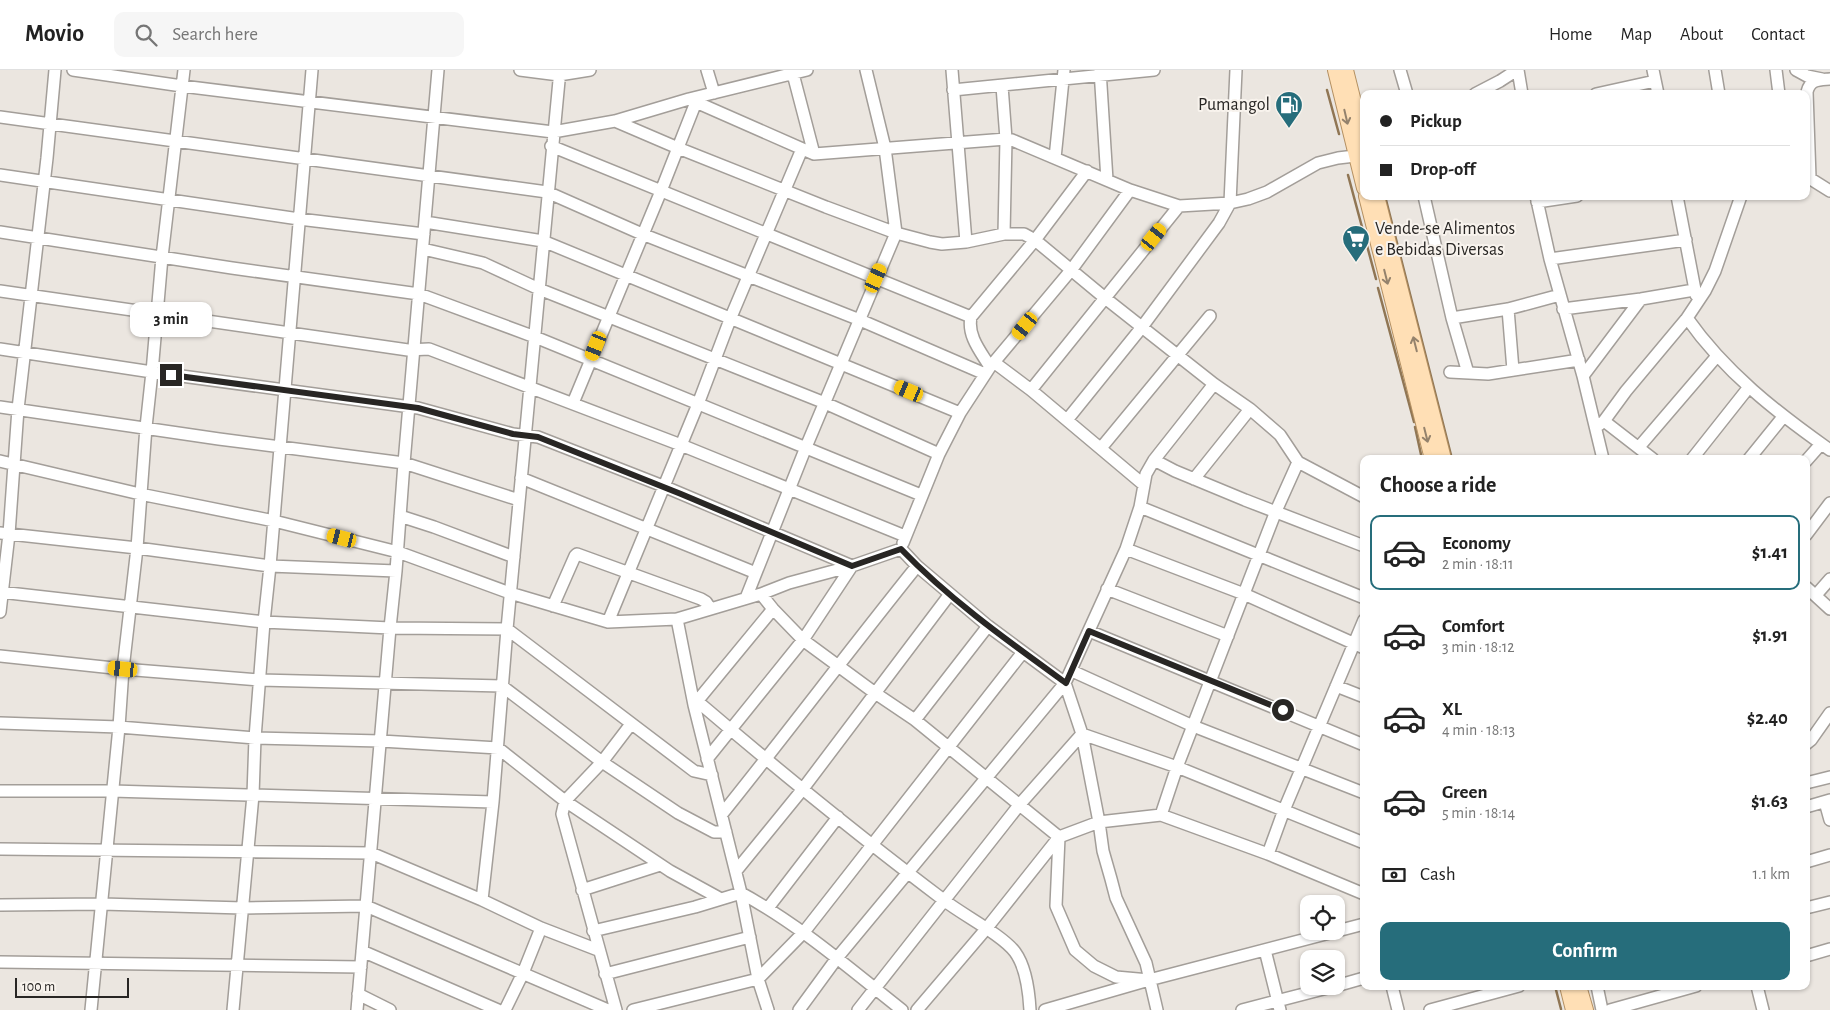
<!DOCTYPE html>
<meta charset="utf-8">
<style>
body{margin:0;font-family:"Alegreya Sans",sans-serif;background:#f6f6f6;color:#222;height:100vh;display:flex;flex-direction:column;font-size:19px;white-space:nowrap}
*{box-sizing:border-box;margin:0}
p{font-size:16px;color:#767676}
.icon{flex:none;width:28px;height:28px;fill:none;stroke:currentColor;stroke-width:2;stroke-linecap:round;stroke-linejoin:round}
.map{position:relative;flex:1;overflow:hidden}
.drawer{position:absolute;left:1360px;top:385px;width:450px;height:535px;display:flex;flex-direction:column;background:#fff;border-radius:10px;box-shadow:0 1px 4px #0004}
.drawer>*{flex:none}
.banner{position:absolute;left:1360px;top:20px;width:450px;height:110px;border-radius:10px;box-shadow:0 1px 4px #0004;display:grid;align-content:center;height:110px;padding:0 20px;background:#fff}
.fabs{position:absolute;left:1300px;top:825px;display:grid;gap:10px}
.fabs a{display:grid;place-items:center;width:45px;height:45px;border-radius:10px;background:#fff;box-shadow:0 1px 4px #0004;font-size:25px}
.scale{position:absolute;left:15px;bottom:12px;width:114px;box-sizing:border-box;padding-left:5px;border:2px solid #282624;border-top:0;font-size:14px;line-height:18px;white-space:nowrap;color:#282624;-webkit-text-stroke:4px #f8f3ed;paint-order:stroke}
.end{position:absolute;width:22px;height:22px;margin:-11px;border:6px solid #282624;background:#fff;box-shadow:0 0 0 2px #fff}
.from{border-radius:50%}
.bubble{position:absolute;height:35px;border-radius:10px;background:#fff;box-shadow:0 1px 4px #0004;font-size:16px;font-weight:700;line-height:35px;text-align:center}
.car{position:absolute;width:15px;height:30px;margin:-15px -8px;border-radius:6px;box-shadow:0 0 4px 1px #0007;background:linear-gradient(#f5c518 24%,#345 0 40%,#f5c518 0 76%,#345 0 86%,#f5c518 0)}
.banner b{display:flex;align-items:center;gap:18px;height:48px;font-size:19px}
.banner b+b{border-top:1px solid #e0e0e0}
.banner i{width:12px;height:12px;background:#222}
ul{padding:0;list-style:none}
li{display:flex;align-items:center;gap:15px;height:75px;margin:0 10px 8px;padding:0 10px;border:2px solid transparent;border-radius:10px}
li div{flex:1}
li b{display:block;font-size:19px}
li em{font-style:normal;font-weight:700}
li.current{border-color:#266d7b}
li>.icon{width:45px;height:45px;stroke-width:1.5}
h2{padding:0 20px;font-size:22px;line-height:60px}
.pay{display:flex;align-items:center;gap:12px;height:55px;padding:0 20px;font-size:19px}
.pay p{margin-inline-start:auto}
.primary-button{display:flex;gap:10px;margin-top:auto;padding:10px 20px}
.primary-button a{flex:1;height:58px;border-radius:10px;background:#266d7b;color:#fff;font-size:20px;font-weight:700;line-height:58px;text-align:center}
header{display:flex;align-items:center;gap:30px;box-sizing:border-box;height:70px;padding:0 25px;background:#fff;border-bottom:1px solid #e0e0e0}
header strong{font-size:24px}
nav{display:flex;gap:28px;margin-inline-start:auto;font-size:18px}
.search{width:350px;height:45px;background:#f6f6f6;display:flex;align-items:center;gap:12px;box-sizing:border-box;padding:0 18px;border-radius:10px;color:#767676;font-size:19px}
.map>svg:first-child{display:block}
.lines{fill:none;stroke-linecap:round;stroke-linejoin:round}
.stream{stroke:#907654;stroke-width:2.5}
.minor-casing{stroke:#a39e99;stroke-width:14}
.major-casing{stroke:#b49062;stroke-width:16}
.minor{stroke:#fff;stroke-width:11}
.major{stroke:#ffdfb5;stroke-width:14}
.oneway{stroke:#94826c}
.route{stroke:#282624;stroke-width:6}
.labels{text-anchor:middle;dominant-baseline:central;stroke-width:4;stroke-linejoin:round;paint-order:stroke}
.poi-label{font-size:18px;fill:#282624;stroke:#f8f3ed;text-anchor:end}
</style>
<header>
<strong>Movio</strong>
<div class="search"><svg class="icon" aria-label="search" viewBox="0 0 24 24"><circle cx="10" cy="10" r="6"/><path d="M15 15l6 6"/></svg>Search here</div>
<nav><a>Home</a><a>Map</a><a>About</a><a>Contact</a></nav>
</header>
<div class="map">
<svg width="1830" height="940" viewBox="0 0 1830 940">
<rect width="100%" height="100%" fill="#ebe6e0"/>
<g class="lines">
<!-- stream -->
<path class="stream" d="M1327 20 1339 64
M1348 105 1376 209
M1385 126 1452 389
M1378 218 1414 352
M1415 357 1422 389
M1555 916 1561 939"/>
<defs>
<path id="minor" d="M73 0 182 16 553 62 615 51 689 29 807 0
M520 0 559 5 590 0
M707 0 714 23
M792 0 814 84
M952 0 966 172
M1100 0 1107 110
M1400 0 1407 24
M1518 0 1522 24
M1653 0 1658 24
M1715 0 1719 24
M1776 0 1779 24
M1796 0 1807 6 1822 9
M1002 16 1006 69 1004 164
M953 20 1154 0
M1475 24 1500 11 1517 0
M1596 24 1655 11
M689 29 814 84 1006 69 1012 70 1130 120 1179 136 1230 133 1248 129 1267 122 1318 93 1338 88 1355 86
M0 47 547 122 642 164 860 250 985 304
M615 51 678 78 826 137 896 163 930 172 942 174 966 172 1004 164H1024L1035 170 1105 228 1214 314 1250 339 1280 365 1298 392 1364 427
M551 76 971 247
M1055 88 1064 0
M0 105 299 149 424 164
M1806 106 1830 121
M1810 108 1807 22C1810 9 1819 10 1830 9
M1424 126 1452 248
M1536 126 1550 189 1583 306 1603 389
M1677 126 1696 225
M1537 132 1577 126
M425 152 543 171 960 343
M0 162 232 198 419 224 535 267 921 425
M423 179 483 193 539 219 825 333 939 384
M1550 189 1686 170
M0 221 408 280 429 279 681 375 905 466
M1508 239 1513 300
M1563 239 1641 229 1694 220
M1687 248C1725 302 1776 342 1830 380
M0 279 152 302 418 338 513 364 538 367 663 416 852 496 803 570 707 689
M995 293 1031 320 1144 415
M990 297C981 282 967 266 971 247L1035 170 1087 101
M1450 302 1488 304 1579 290
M1468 303 1452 248 1508 239 1560 225
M1583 306 1641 229
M1031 320 1179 136
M573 333 661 121 696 32
M0 337 219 369 404 393 519 430
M1067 350 1142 257 1219 153 1230 133 1236 0
M1604 351 1626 321 1687 248 1705 221 1715 201 1741 126
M1599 355 1604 351 1653 389
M1639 377 1717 286
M1101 378 1210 246
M1692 389 1749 317
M1749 389 1783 347
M1154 390 1175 401 1245 430 1364 476
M0 391 140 424 274 451 398 482 510 523 608 552 677 549 761 524 789 513 852 496 901 479
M1806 391 1821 374
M521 408 756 503
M1194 409 1250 339
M1140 437 1364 528
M400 446 434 457 514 487
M0 463 137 478 270 496 396 501
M1806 465 1830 433
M903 473 939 384 960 343 990 297 1072 199 1130 120
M901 479 917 496 988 556 1065 613 1082 664 1099 752 1103 781 1111 809 1116 828 1146 893 1157 940
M1126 479 1244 524 1364 578
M1806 517 1830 539
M1107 519 1228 566
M0 522 264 552 390 558 507 559 694 701 712 705
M761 524 773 539 803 570 875 623 915 650 1059 767 1056 836 1075 880 1094 896 1116 907 1149 910
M1816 525 1830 509
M746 528 806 377 896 163 885 78 866 0
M553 536 575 486 577 484 701 529 706 532 710 538
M0 542 9 464 18 339 47 88 55 0
M677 549 694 635 741 823 758 909 768 940
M608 552 698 334 731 247 802 79
M1089 561 1364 675
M0 586 123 599 260 610 502 616 602 692 678 743 714 762H726
M1072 601 1193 656 1364 723
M1336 616 1364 627
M697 631C778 700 860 767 945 831 963 845 1002 865 1015 882 1026 897 1029 922 1030 940
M694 635 773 539
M915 650 988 556
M0 653 119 657 255 668 381 671 498 678 565 731 670 801 721 829
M1806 674 1811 670 1830 643
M1806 713 1830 707
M0 721H112L493 732
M1825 732 1830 750
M1806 737 1830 730
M722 744C788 662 851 578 917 496
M1161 745 1177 697 1276 441 1298 392
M0 779 371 783 482 830 541 858 598 880
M1268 784 1284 740 1364 550
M1806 792 1830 785
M736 801 802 720 950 524
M582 820 660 795
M482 830 493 732 507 559 560 0
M0 835 102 834 243 838 366 836 608 940
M768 838 838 747
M1806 838 1830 832
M593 861 695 837 741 823C800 855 850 899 902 940
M1265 880 1280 940
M362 881 498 940
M1806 886 1830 879
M0 892 361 897
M605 904 750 867
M1336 916 1364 908
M1392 916 1398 940
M1597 916 1602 940
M1757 916 1763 940
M358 924 390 940
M91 940 119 657 123 599 137 478 146 357 152 302 162 187 184 0
M233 940 253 725 255 668 264 552 270 496 312 0
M357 940 390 558 396 501 404 393 438 0
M505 940 523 903 541 858
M616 940 562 744 565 731 602 692 631 654
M633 940 758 909 804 862 1023 582
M799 940 837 888 1065 613 1126 479 1140 437 1146 404 1154 390 1214 314
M858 940 1020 734 1082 664 1177 697 1364 773
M917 940 986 859 1059 767 1099 752 1161 745 1268 784 1364 824
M1045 940 1149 910 1364 854
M1242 940 1335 916
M1430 940 1519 916
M1610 940 1696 916"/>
<path id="major" d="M1335 0 1364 118
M1346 0 1364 72
M1366 126 1432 389
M1377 126 1444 389
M1567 916 1573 940
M1579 916 1586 940"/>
</defs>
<!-- minor casing -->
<use href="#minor" class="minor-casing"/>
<!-- major casing -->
<use href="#major" class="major-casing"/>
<!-- minor -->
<use href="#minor" class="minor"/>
<!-- major -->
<use href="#major" class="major"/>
</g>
<!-- one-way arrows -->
<defs><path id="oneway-shaft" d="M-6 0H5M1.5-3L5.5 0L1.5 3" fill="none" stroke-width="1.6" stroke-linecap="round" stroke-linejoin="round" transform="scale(1.25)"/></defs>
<g class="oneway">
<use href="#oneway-shaft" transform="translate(1346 47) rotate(77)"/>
<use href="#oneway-shaft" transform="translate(1386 207) rotate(76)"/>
<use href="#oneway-shaft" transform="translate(1415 274) rotate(-104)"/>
<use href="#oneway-shaft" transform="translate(1426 365) rotate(76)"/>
</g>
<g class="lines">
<!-- route -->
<path class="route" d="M171 305 418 338 513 364 538 367 681 424 852 496 901 479C950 530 1008 571 1066 613L1089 561 1283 640"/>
</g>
<!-- icons -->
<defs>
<symbol id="fuel-pin" viewBox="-11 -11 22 30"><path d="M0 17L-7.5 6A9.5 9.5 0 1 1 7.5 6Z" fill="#266d7b" stroke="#f8f3ed"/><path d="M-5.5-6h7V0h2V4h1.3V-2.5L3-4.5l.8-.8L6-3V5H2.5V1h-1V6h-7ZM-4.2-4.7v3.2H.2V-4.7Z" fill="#fff"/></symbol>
<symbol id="supermarket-pin" viewBox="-11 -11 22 30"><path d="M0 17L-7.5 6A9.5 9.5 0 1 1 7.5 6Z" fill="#266d7b" stroke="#f8f3ed"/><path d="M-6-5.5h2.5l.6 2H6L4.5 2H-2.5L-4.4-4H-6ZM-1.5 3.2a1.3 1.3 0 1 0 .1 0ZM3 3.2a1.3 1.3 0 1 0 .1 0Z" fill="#fff"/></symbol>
</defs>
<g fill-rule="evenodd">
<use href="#fuel-pin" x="1273" y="19" width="32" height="43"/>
<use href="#supermarket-pin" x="1340" y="153" width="32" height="43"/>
</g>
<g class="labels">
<!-- poi labels -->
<g class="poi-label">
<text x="1270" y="35">Pumangol</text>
<text x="1375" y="159" text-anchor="start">Vende-se Alimentos<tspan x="1375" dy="21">e Bebidas Diversas</tspan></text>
</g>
</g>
</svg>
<div class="fabs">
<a><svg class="icon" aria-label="locate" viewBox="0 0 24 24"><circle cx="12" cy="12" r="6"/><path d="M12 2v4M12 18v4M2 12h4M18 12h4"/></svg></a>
<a><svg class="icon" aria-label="layers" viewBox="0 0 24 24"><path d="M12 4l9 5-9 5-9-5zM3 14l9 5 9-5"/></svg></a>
</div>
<div class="scale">100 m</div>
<i class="end from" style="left:1283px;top:640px"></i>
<i class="end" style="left:171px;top:305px"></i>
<div class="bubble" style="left:130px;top:232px;width:82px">3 min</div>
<i class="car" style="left:1154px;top:167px;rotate:39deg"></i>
<i class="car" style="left:876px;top:208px;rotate:24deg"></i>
<i class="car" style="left:1025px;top:256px;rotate:219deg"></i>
<i class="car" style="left:596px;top:276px;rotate:202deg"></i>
<i class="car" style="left:909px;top:321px;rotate:293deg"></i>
<i class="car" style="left:342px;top:468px;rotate:284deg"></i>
<i class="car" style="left:123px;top:599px;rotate:276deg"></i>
<div class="banner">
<b><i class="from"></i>Pickup</b>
<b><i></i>Drop-off</b>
</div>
<section class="drawer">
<h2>Choose a ride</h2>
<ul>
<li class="current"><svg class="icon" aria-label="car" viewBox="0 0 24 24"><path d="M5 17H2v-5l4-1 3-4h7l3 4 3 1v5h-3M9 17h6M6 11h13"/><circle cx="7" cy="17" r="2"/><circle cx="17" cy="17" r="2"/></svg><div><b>Economy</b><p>2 min · 18:11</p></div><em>$1.41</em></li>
<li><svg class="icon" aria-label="car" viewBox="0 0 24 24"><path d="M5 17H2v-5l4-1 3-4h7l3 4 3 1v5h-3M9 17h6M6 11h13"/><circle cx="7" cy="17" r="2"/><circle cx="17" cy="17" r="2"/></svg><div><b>Comfort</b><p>3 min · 18:12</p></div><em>$1.91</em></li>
<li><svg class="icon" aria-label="car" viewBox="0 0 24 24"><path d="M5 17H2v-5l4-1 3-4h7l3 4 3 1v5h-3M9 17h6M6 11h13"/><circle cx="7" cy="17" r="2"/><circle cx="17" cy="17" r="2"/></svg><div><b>XL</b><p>4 min · 18:13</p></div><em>$2.40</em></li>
<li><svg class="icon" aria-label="car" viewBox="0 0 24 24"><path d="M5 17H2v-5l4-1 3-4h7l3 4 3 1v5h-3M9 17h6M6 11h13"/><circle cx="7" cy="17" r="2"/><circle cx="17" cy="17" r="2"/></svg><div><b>Green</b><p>5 min · 18:14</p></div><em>$1.63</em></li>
</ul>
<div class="pay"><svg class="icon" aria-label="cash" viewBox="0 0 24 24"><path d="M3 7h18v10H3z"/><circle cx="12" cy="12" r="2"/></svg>Cash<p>1.1 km</p></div>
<div class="primary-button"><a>Confirm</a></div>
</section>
</div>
